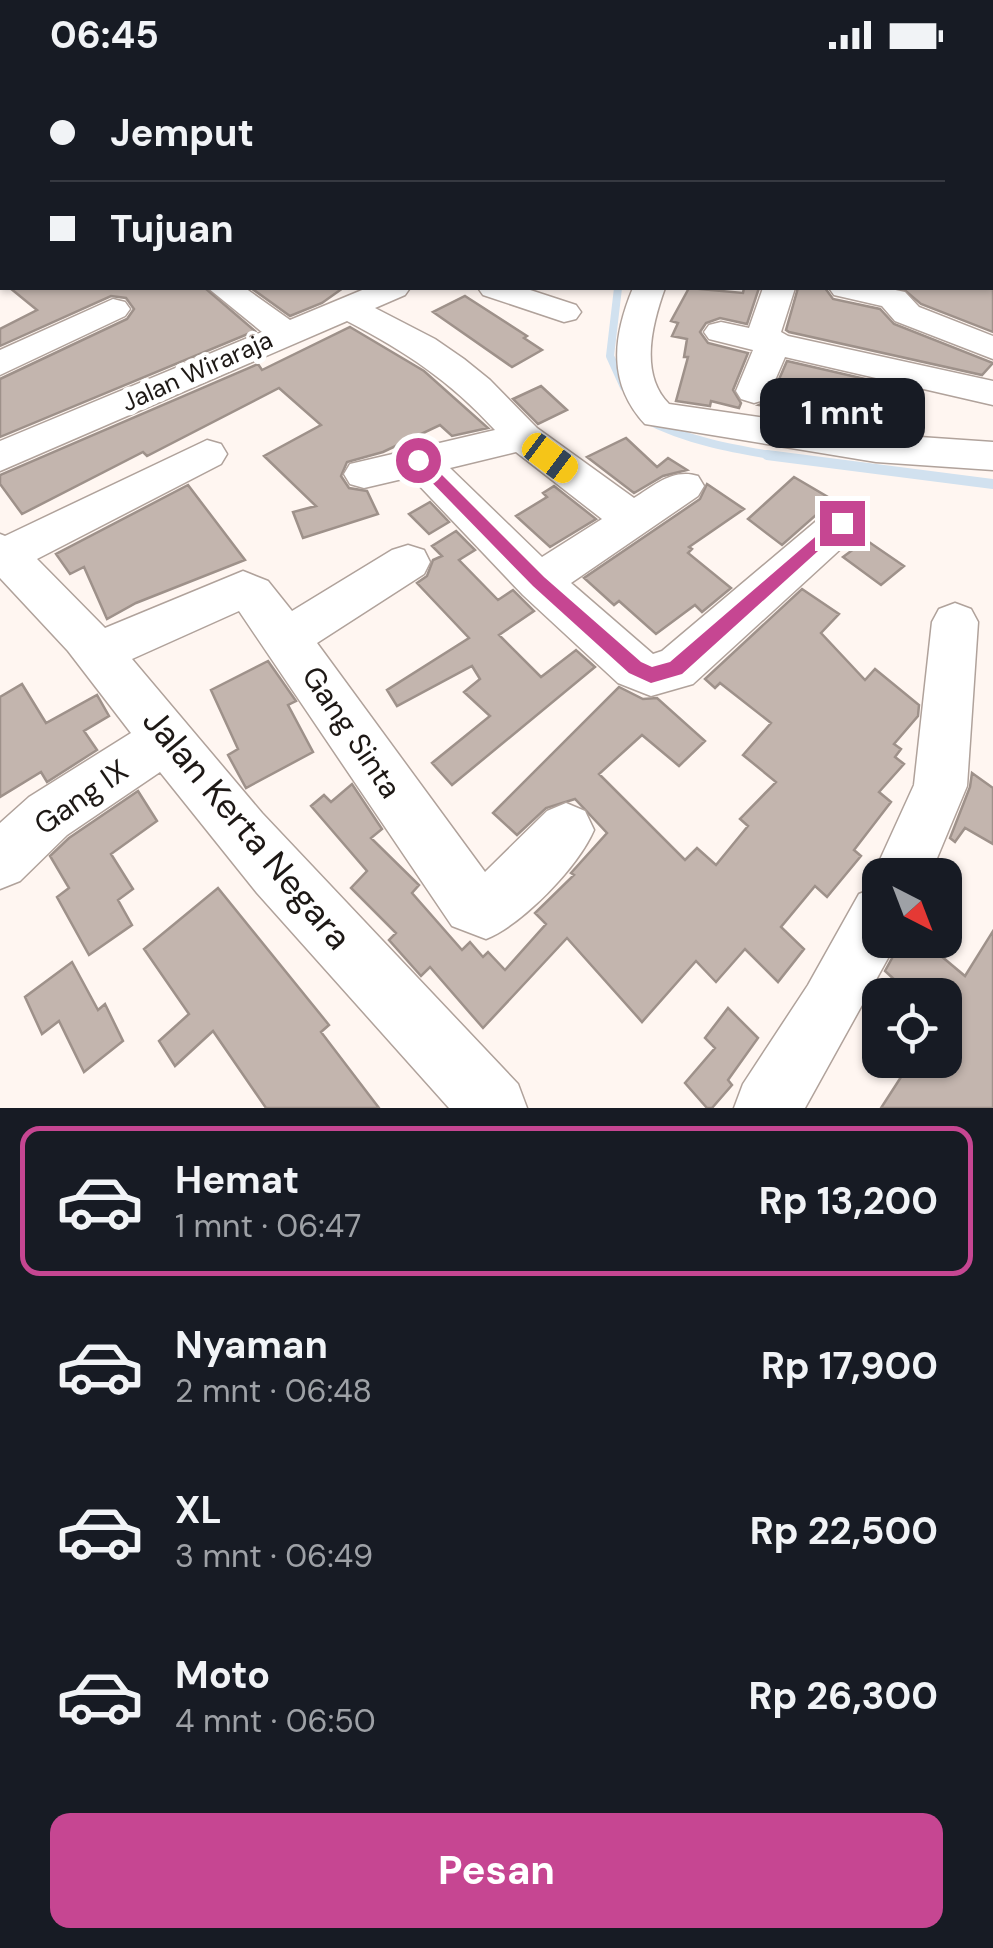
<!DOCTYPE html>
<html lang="id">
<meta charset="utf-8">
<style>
body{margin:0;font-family:"DM Sans",sans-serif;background:#242831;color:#f1f3f6;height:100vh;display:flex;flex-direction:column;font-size:38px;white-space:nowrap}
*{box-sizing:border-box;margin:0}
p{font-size:32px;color:#9ea1a6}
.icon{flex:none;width:55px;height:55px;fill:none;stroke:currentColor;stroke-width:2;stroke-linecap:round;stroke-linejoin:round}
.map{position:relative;height:1038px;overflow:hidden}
.drawer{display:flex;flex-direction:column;background:#171b24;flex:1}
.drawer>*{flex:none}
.guide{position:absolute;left:0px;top:0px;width:995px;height:220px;box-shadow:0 2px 8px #0004;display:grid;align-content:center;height:220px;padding:0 50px;background:#171b24}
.needle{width:65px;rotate:138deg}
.buttons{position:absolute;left:862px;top:788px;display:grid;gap:20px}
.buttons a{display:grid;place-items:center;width:100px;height:100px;border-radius:20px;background:#171b24;box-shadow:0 2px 8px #0004;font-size:50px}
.end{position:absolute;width:45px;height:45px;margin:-22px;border:12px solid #c64692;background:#fff;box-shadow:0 0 0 5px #fff}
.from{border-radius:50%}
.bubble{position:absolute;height:70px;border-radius:20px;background:#171b24;box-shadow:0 2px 8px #0004;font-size:32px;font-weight:700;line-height:70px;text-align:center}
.car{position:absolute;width:30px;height:60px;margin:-30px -15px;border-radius:12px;box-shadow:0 0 8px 2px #0007;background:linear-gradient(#f5c518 24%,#345 0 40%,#f5c518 0 76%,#345 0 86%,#f5c518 0)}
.guide b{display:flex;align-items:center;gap:35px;height:95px;font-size:38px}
.guide b+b{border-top:2px solid #363941}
.guide i{width:25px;height:25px;background:#f1f3f6}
ul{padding:18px 0 0;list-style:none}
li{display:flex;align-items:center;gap:30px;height:150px;margin:0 20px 15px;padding:0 30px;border:5px solid transparent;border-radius:20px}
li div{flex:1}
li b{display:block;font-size:38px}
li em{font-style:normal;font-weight:700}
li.active{border-color:#c64692}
li>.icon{width:90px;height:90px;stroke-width:1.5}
.primary-button{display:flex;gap:20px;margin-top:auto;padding:20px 50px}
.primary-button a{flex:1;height:115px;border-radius:20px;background:#c64692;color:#fff;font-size:40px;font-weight:700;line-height:115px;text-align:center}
.status{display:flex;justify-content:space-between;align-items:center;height:70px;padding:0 50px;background:#171b24;direction:ltr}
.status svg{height:28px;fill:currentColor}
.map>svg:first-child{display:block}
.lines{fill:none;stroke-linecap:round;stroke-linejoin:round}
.stream-far1{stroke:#d1e1ef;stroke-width:8}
.stream{stroke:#d1e1ef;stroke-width:10}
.building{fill:#c3b5ae;stroke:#9e918a;stroke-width:2.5}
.minor-casing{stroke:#b0a29b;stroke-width:3}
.minor{fill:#fff;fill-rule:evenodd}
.route{fill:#c64692}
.labels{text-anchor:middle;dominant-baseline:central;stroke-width:10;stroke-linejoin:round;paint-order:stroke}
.far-street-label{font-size:25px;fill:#1d1815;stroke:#fff}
.street-label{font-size:30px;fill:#1d1815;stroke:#fff}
.near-street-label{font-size:35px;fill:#1d1815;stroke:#fff}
</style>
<div class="status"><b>06:45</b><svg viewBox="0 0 49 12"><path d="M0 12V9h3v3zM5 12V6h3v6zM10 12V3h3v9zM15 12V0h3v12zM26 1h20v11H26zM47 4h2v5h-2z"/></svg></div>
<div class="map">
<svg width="993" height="1038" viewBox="0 0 993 1038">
<rect width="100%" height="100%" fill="#fff6f1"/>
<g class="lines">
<!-- stream-far1 -->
<path class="stream-far1" d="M618 218 610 286 624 317
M643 348C686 371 734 379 782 387"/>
<!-- stream -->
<path class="stream" d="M767 385 993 414"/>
</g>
<!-- building -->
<path class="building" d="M10 218H205L255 261 0 367V309L127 249 134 239 126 228 111 226 0 276V259L37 240Z
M251 218H343L322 233 290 246Z
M689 218 743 223 744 218H759L747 254 720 248 706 253 700 262 708 273 748 283 733 320 741 333 739 338 711 331 710 336 676 331 688 287H684L687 269 672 266 678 253 671 251Z
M798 218H825L833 229 880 239 894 254 993 293 982 305 789 262 786 260Z
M902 218H993V262L921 234Z
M465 226 527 266 524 268 542 280 512 297 433 242Z
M350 257 424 301 488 358 452 366 440 355 383 382 347 392 341 406 349 418 367 421 378 444 303 468 293 442 316 436 264 386 321 355 279 318 147 386 143 382 22 444 0 414V405L258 294 262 300Z
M787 291 874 311 876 336 863 347 841 344V351L759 335 770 330Z
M541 316 567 340 538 354 513 329Z
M626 368 657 397 668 388 687 400 663 406 634 423 587 387Z
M794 407 833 430 782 475 748 449Z
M707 414 744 439 689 477 692 479 688 483 731 518 702 542 695 535 656 564 619 531 614 535 584 508 700 429Z
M188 415 245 490 136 533 107 549 84 497 70 504 56 484Z
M554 416 596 449 550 477 516 446 547 427 543 423Z
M430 432 449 452 429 464 409 444Z
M456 461 475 480 459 490 498 530 513 520 534 541 499 565 541 607 576 580 595 597 452 715 432 693 490 646 464 622 480 609 472 596 397 636 387 620 469 568 417 513 427 506 433 490 442 486 432 476Z
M866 470 904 496 881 515 843 487Z
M802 519 839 544 821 563 865 610 875 599 919 635 918 646 894 674 901 679 895 687 904 694 879 722 891 732 854 780 861 786 827 827 815 816 781 857 804 879 778 912 745 879 716 912 696 891 642 952 567 868 483 958 430 897 421 906 389 870 396 863 351 818 367 801 311 736 324 725 331 732 352 714 382 759 371 768 419 815 412 823 462 880 470 872 483 887 488 882 505 900 546 854 535 843 574 805 571 803 607 763 575 729 546 738 517 765 493 743 619 617 643 629 657 628 705 671 679 696 642 665 599 704 685 790 697 778 716 795 748 756 740 749 776 712 743 685 771 653 720 613 715 618 705 609Z
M268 591 296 631 288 635 313 682 246 718 228 685 238 679 211 620Z
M22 614 46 653 97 625 109 646 84 661 97 680 47 712 41 702 0 727V627Z
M972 703 993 718V774L965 758 955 772 950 768 970 717Z
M138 721 157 751 111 784 133 819 118 830 132 855 89 885 57 827 69 818 50 786 69 768Z
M218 818 329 955 321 962 379 1038H266L213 961 175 996 159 971 189 944 144 879Z
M993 861V1038H881L912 990H945V925H887L897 912 885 901 902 870H922L965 906Z
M72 892 98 940 105 934 123 971 84 1002 59 951 42 964 25 927Z
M728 938 758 968 728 1010 732 1015 712 1038H707L685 1013 715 978 705 968Z"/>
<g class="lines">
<defs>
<path id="minor" d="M514 0H548L550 2H516Z
M795 0H827L829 2H797Z
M950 0H982L984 2H952Z
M2 33V50L0 51V34Z
M993 57V74H992V57Z
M0 141H2V159H0Z
M992 183H993V201H992Z
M2 195V215L0 216V196Z
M208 218H245L290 250 367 218H410L405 225 375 238 435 269 464 289 490 310 537 358 634 428C655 415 673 398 698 406L704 416 698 426 571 513 653 584 662 581 827 442 842 437 857 442 863 453 857 464 693 614 651 626 618 613 523 525 411 407 364 418 350 414 344 404 350 394 495 360C449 310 406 282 347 251L0 401V371L262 262ZM516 382 602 449 542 487 450 398Z
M478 218H524L576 235 581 242 576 249 564 252 483 225Z
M633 218H665C652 254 639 304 669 334L876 364 993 372V400L876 392 645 354C607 313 613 266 633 218Z
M763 218H795L781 262 788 266 993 311V335L785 287 767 329 754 333 741 329 736 321 753 280 709 269 704 262 709 255 721 252 749 258Z
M829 218H886L905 222 919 237 993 266V289L895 251 882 236 834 225Z
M113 229 125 232 130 239 125 246 0 305V280Z
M207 370 221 374 227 384 221 394 37 489 105 558 243 501 268 511 292 541 392 480 408 475 424 480 430 492 424 504 317 573 485 802 547 741 566 733 585 741 594 760C578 797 523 854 486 869L452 856 239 541 132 589 262 743 518 1014 527 1038H449L257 823 160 702 67 765 20 811 0 819V753L29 727 131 663 68 581 0 508V464L5 466Z
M955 533 971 539 978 552 967 716 930 805H880V870H898L805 1038H734L743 1014 808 915 859 824 877 817 873 805 914 715 932 552 939 539Z"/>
</defs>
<!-- minor casing -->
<use href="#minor" class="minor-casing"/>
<!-- minor -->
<use href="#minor" class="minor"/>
</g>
<!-- route -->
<path class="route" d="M413 386H423L544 507 641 592 652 597 670 592 836 449H847L849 453 682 604 651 613 629 603 533 516 413 393Z"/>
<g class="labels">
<!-- far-street labels -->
<g class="far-street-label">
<text transform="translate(197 301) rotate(-24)">Jalan Wiraraja</text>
</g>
<!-- street labels -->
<g class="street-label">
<text transform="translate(352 662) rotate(56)">Gang Sinta</text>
<text transform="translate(81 727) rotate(-35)">Gang IX</text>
</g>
<!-- near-street labels -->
<g class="near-street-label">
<text transform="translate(247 759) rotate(50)">Jalan Kerta Negara</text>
</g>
</g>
</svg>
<div class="buttons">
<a><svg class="needle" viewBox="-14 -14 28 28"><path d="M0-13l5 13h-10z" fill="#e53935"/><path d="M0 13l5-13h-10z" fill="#9ea1a6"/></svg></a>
<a><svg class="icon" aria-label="locate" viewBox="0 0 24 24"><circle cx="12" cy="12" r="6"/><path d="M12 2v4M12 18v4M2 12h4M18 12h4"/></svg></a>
</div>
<i class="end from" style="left:418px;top:390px"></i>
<i class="end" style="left:842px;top:453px"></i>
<div class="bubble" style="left:760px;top:308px;width:165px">1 mnt</div>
<i class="car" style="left:550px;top:388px;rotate:127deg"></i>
<div class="guide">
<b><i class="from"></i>Jemput</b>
<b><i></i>Tujuan</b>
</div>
</div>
<section class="drawer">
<ul>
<li class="active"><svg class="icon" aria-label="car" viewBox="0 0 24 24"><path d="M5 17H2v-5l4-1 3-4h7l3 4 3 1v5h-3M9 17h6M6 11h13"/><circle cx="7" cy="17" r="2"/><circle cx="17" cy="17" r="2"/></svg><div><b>Hemat</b><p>1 mnt · 06:47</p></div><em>Rp 13,200</em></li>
<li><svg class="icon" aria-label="car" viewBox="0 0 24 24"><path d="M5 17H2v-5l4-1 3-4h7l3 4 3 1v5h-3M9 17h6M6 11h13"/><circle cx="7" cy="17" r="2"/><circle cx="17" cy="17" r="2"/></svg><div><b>Nyaman</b><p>2 mnt · 06:48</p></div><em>Rp 17,900</em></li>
<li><svg class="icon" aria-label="car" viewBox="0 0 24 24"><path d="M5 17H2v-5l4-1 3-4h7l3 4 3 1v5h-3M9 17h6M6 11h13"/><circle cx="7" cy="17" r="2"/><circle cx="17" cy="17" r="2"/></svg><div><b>XL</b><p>3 mnt · 06:49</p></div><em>Rp 22,500</em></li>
<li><svg class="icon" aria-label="car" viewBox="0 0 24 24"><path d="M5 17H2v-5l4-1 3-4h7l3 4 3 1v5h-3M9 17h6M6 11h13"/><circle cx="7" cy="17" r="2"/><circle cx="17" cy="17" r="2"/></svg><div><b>Moto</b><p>4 mnt · 06:50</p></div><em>Rp 26,300</em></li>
</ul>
<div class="primary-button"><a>Pesan</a></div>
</section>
